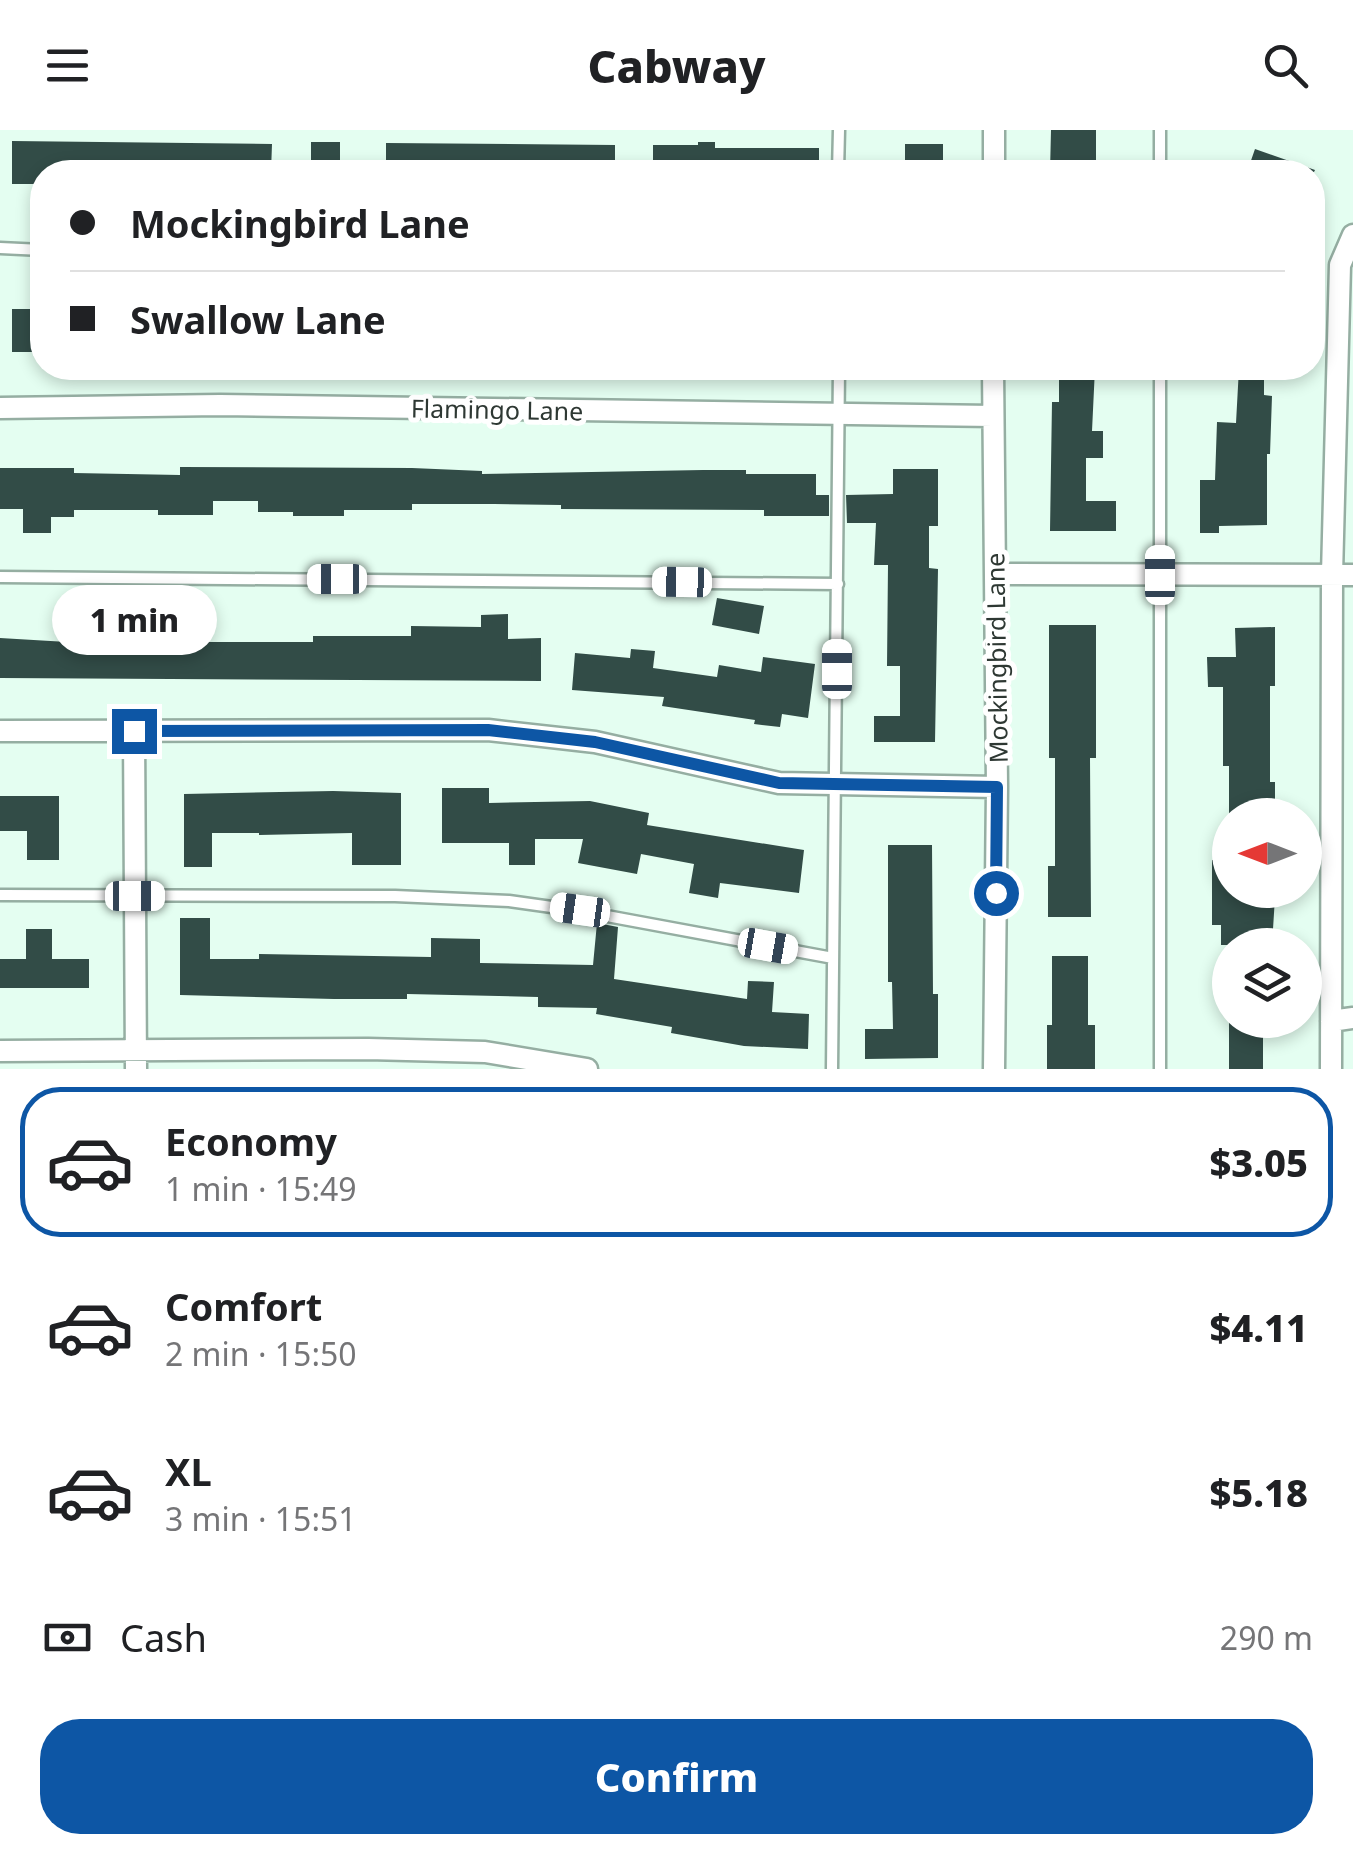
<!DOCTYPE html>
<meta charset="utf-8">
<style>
body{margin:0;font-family:"Noto Sans",sans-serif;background:#f2f2f2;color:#202124;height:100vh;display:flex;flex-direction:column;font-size:38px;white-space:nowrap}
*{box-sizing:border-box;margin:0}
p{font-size:32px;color:#757577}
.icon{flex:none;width:55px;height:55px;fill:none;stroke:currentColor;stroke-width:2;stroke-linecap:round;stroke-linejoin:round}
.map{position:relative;height:939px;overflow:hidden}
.details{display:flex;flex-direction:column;background:#fff;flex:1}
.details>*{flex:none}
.hud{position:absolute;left:30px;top:30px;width:1295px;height:220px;border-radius:40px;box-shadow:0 5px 15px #0003;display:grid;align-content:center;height:220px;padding:0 40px;background:#fff}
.needle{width:65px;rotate:270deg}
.fabs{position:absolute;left:1212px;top:668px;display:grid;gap:20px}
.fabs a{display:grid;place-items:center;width:110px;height:110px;border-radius:50%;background:#fff;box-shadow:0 5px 15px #0003;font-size:50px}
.end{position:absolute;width:45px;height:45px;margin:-22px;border:12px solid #0d56a5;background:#fff;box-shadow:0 0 0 5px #fff}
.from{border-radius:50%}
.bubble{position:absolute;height:70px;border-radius:35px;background:#fff;box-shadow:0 5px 15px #0003;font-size:32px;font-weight:800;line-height:70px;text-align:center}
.car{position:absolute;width:30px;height:60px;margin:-30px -15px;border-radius:12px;box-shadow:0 0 8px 2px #0007;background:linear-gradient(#fff 24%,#345 0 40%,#fff 0 76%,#345 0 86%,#fff 0)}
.hud b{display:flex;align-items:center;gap:35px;height:95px;font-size:38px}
.hud b+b{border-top:2px solid #e0e0e0}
.hud i{width:25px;height:25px;background:#202124}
ul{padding:18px 0 0;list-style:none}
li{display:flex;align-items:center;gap:30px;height:150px;margin:0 20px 15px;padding:0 20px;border:5px solid transparent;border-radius:40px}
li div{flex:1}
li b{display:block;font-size:38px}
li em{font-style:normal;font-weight:800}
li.active{border-color:#0d56a5}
li>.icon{width:90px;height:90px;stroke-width:1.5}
.pay{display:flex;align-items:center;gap:25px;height:110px;padding:0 40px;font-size:38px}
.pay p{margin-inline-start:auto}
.action{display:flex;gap:20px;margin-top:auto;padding:20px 40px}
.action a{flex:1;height:115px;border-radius:40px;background:#0d56a5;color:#fff;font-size:40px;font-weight:800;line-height:115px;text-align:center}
header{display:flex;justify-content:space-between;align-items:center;height:130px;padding:0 40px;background:#fff;font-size:45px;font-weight:800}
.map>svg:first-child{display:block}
.building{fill:#324c47}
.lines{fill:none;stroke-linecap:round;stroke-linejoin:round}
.service-casing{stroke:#95aea2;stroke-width:15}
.minor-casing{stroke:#95aea2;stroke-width:25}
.service{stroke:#fff;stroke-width:10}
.minor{stroke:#fff;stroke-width:20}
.route{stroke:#0d56a5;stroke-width:12}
.labels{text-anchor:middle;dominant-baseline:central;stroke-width:10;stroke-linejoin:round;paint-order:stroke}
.street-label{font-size:25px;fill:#2e3833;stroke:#fff}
</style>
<header><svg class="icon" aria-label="menu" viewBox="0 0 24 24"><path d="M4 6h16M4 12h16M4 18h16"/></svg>Cabway<svg class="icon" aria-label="search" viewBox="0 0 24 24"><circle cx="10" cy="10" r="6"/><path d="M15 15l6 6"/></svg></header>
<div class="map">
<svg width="1353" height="939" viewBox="0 0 1353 939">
<rect width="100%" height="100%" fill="#e4fef1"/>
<!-- building -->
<path class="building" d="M1051 0H1096V42H1050Z
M12 11 272 14 271 42 68 40 42 42V54H12Z
M311 12H340V42H311Z
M698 12H715V18H819V42H653V15H698Z
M386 13 615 15V42H386Z
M905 14H943V42H905Z
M1255 19 1315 40 1314 42H1247Z
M12 179H42V222H12Z
M1059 238H1095L1092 301H1103V328H1086V371H1116V401H1050L1052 272H1059Z
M1239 238H1264V265L1272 266 1270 324H1267V395L1219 396V403H1200V350H1215L1217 292 1236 293Z
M180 337 412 338 482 341V344L703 340H746V344H816V365H829V386H764V380L561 379V375L494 374H412V380H344V386H293V382H258V371H213V385H158V380H74V387H51V403H23V379H0V338H74V343L180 345Z
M893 339H938V396H929V438L938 439 935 612H874V586H900V536H887L888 435H874L876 393H847L846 365 893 364Z
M717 468 764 476 759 504 712 495Z
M508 484V509L541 508V551L0 548V508L84 513V500H133V512H313V506H411V496L481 497V485Z
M1049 495H1096V628H1090L1091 787H1048V736H1055V628H1049Z
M1275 497V556H1270V652H1275V685H1229V636H1223V557H1208L1207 527H1236L1235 498Z
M631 519 655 521 653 538 717 547 719 535 761 542 763 527 815 534 808 588 782 584 780 597 754 594 755 590 662 576 664 567 572 560 575 523 630 528Z
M442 658H489V673L590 671 649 683 647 695 804 720 799 763 720 753 718 768 689 763 694 734 641 724 637 744 578 733 583 709H535V735H509V713H442Z
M333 661 401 663V735H352V703L259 705V703H212V737H184V664Z
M0 666H59V730H27V701H0Z
M888 715H932L933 864H938V928L865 929V899H893L892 852H888Z
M1212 730H1230V760H1258V767H1275L1272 815H1221V795H1212Z
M180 788H210V829H259V824L431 827V808L480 809V833L593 835 597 793 618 797 614 849 747 869 748 851 774 852 772 882 809 884 808 919 744 916 671 903 672 897 596 884 597 878 538 877V867L407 864V869H334L180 865Z
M26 799H52V829H89V858H0V829H26Z
M1052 826H1088V895H1095V939H1047V895H1052Z
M1229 891H1263V939H1229Z"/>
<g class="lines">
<defs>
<path id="service" d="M1160 0V42
M838 42 839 0
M0 118 42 120
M1160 238V939
M0 447 838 454
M0 765 395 766 509 771 580 781 833 828
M832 939 839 238"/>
<path id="minor" d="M994 42V0
M993 238 997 657 994 939
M0 278 220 275 993 286
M995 444 1353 445
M0 601 488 600 595 612 779 653 997 657
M134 601 136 939
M1331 891 1353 888
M0 921 368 919 485 922 587 939
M1331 939 1332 445 1340 135 1353 105"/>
</defs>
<!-- service casing -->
<use href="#service" class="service-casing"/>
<!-- minor casing -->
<use href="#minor" class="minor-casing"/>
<!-- service -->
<use href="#service" class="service"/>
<!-- minor -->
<use href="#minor" class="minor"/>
</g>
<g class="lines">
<!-- route -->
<path class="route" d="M134 601 488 600 595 612 779 653 997 657 996 763"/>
</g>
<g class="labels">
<!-- street labels -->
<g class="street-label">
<text transform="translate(497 279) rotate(1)">Flamingo Lane</text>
<text transform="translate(996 528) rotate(-91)">Mockingbird Lane</text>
</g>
</g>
</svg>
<div class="fabs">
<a><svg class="needle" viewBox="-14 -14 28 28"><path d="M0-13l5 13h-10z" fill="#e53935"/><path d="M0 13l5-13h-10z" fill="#757577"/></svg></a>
<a><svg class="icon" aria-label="layers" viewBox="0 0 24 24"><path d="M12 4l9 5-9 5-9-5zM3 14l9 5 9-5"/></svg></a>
</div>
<i class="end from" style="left:996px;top:763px"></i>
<i class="end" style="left:134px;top:601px"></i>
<div class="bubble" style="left:52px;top:455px;width:165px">1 min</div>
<i class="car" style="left:1160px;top:445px;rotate:0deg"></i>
<i class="car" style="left:337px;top:449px;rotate:270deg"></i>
<i class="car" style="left:682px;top:452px;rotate:271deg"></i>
<i class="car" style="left:837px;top:539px;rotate:0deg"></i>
<i class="car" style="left:135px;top:766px;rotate:90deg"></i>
<i class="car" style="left:580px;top:780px;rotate:278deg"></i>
<i class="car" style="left:768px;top:816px;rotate:100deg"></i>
<div class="hud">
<b><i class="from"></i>Mockingbird Lane</b>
<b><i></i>Swallow Lane</b>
</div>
</div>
<section class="details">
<ul>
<li class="active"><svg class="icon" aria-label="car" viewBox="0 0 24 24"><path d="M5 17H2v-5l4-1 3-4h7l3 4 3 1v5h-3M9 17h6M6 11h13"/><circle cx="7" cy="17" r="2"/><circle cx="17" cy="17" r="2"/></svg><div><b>Economy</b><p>1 min · 15:49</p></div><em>$3.05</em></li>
<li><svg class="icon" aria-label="car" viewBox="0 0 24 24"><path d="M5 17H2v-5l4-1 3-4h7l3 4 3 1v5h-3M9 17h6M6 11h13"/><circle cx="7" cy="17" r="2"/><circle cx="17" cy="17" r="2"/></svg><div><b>Comfort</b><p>2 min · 15:50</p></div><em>$4.11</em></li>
<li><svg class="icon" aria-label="car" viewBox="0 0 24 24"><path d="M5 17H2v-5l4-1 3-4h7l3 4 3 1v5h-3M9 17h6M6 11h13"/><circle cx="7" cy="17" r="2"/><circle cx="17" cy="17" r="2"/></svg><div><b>XL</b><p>3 min · 15:51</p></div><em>$5.18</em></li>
</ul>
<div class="pay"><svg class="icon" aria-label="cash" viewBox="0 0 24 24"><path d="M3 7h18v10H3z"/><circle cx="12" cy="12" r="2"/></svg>Cash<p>290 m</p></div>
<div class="action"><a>Confirm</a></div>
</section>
